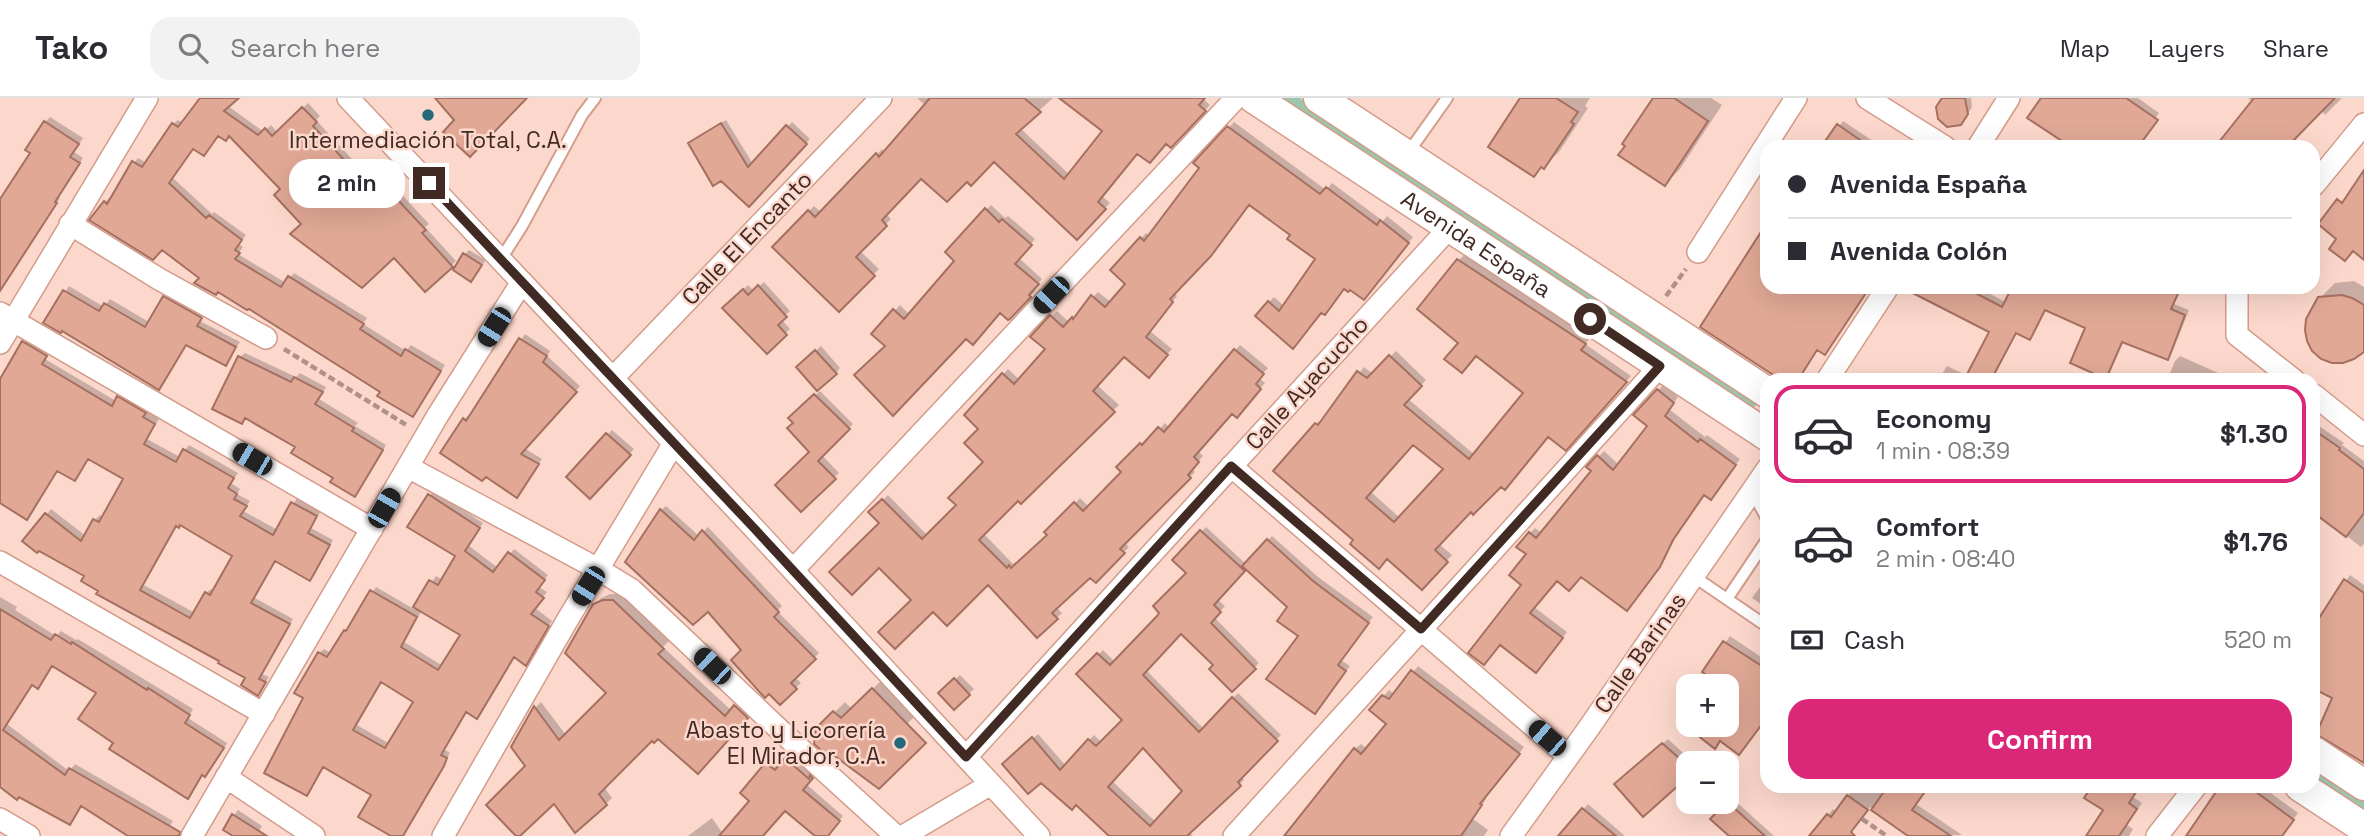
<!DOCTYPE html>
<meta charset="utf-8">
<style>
body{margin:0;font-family:"Space Grotesk",sans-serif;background:#f2f2f3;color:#2b2b33;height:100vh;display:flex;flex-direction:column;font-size:26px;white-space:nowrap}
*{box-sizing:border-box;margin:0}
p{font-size:23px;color:#7c7c81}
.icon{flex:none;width:38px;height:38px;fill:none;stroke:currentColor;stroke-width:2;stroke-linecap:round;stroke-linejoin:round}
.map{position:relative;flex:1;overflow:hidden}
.side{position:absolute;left:1760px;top:275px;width:560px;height:420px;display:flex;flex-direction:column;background:#fff;border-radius:21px;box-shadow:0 7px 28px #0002}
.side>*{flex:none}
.hud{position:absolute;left:1760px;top:42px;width:560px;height:154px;border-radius:21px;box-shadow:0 7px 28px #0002;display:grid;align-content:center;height:154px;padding:0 28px;background:#fff}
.tools{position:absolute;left:1676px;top:576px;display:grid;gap:14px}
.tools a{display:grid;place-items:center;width:63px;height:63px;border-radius:14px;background:#fff;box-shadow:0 7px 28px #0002;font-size:35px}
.end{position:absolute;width:32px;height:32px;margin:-16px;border:9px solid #412a24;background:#fff;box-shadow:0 0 0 4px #fff}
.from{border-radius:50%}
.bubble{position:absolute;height:49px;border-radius:21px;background:#fff;box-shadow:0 7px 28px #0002;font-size:23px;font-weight:700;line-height:49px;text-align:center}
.car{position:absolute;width:21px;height:42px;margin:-21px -10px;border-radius:9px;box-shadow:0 0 5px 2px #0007;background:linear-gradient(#222 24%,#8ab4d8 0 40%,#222 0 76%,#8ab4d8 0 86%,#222 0)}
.hud b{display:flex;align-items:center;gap:24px;height:66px;font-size:26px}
.hud b+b{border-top:2px solid #e1e1e2}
.hud i{width:18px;height:18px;background:#2b2b33}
ul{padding:12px 0 0;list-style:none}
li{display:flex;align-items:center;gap:21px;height:98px;margin:0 14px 10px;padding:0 14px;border:4px solid transparent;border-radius:21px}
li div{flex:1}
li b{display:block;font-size:26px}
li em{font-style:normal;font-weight:700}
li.on{border-color:#db2777}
li>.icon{width:63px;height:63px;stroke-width:1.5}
.pay{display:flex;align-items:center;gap:18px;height:77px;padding:0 28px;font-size:26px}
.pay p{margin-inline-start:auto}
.primary-button{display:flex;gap:14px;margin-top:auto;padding:14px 28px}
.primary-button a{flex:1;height:80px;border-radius:21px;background:#db2777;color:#fff;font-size:28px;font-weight:700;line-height:80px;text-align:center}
header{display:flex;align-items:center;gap:42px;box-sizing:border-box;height:98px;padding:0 35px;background:#fff;border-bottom:2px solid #e1e1e2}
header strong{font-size:33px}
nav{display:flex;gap:38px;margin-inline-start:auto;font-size:24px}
.search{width:490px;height:63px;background:#f2f2f3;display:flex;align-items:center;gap:18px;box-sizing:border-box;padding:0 24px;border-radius:21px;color:#7c7c81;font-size:26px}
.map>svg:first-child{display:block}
.green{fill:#9ac7ab}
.shadow{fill:#0003;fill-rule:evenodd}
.building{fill:#e1a896;stroke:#a57060;stroke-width:2;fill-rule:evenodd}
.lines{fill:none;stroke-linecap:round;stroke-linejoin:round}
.service-casing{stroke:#d39b8a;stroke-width:14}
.minor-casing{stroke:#d39b8a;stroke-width:24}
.secondary-casing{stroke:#d39b8a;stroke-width:33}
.path{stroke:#af9187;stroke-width:4.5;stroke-dasharray:7 3.5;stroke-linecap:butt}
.service{stroke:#fff;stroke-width:10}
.minor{stroke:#fff;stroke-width:21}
.secondary{stroke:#fff;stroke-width:30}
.route{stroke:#412a24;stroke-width:9}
.poi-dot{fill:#246879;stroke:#fcd8cc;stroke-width:2.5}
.labels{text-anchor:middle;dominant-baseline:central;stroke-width:5;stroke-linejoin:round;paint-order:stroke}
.poi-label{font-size:23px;fill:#412a24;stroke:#fcd8cc}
.street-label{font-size:23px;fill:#412a24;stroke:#fcd8cc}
</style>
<header>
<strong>Tako</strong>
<div class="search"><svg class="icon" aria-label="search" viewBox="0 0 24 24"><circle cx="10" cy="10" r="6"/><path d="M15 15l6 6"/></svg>Search here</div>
<nav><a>Map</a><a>Layers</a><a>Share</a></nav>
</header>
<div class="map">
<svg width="2364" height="738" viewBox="0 0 2364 738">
<rect width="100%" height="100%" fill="#fcd8cc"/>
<!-- green -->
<path class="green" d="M1273 0H1300L1753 299 1757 306 1750 312Z
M2314 667 2364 700V717L2314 684Z"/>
<!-- shadow -->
<path class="shadow" d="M202 0H236L228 8 264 34 271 27 278 35 308 5 320 18 316 22 362 72 371 63 429 126 425 129 456 163 425 192 394 158 303 126 282 91 230 36H219L204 56 194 49 173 80 212 116 214 114 246 137 239 146 243 149 238 156 286 185 294 175 367 220 363 226 406 253 411 247 445 267 413 317 382 293 301 241 218 192 162 149 152 159 105 104 109 100 112 101 134 65 138 60 147 65 173 26 178 22 184 25Z
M917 0H1053L1020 30 1070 77 1105 32 1062 0H1204L1203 1 1210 7 1171 48 1166 44 1137 54 1102 98 1110 105 1077 139 994 62 967 82 921 79 886 116 891 121 860 153 879 171 839 212 774 149 814 108 822 115 882 51 886 54 926 8Z
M1522 0H1590L1585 8 1588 10 1559 54 1534 77Z
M1655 0H1711L1722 7 1680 71 1665 86Z
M1944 0H1971L1972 9 1966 19Z
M2043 0H2138L2159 15 2137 49H2074Z
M2248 0H2342L2325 17 2321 12 2294 40 2307 49H2217L2253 4Z
M50 19 83 40 74 54 83 60 58 99 60 100 0 192V104L32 54 45 24Z
M726 22 753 66 792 24 810 41 749 107 690 45Z
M1843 23 1882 49H1824Z
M1234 24 1326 92 1332 85 1383 123 1387 118 1413 139 1369 194 1345 189 1298 244 1269 204 1274 199 1284 208 1317 161 1293 136 1250 105 1174 195 1177 198 1150 233 1172 251 1154 272 1124 257 1097 287 1119 307 1021 403 1018 400 983 435 1013 466 1015 464 1017 466 1049 436 1046 434 1080 400 1089 409 1124 374 1119 369 1146 341 1148 343 1165 325 1170 330 1240 247 1268 270 1259 280 1265 285 1242 312 1233 314 1198 353 1203 358 1192 371 1195 374 1124 444 1129 449 1096 483 1090 477 1056 509 1062 515 1037 538 988 485 933 511 913 502 881 425 871 414 888 397 928 438 958 407 985 364 981 331 966 317 1008 271 1020 282 1047 251 1033 238 1057 213 1069 224 1098 194 1111 204 1127 186 1112 172 1146 135 1149 138 1201 70 1195 65Z
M991 107 1005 120 1008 118 1035 141 1019 160 1042 181 1033 191 1035 193 1009 220 1000 213 966 239 887 248 874 236 900 207 910 217 956 163 947 154Z
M469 152 486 162 471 182 465 156Z
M1464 157 1590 240 1585 246 1631 278 1565 350 1549 337 1501 386 1471 412 1439 446 1452 457 1422 490 1387 459 1356 442 1316 326 1322 321 1323 322 1364 269 1373 276 1396 253 1426 282 1408 301 1475 357 1526 295 1461 245 1458 163ZM1413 345 1446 371 1400 420 1370 393Z
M2354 183 2364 189V251L2319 201 2335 185Z
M764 184 790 213 781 221 790 231 767 253 725 210 748 187 754 193Z
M69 188 104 209 110 201 149 224 169 194 205 215 200 223 240 244 226 266 187 246 159 290 62 231 45 224Z
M1932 189H1977L2026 215 1995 277 2004 282H1938L1947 268 1968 278 1992 234Z
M2043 189H2182L2174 206 2189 212 2172 255 2168 260 2124 243 2110 274 2106 279 2088 229Z
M525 236 550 253 547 258 580 288 524 350 542 361 517 397 464 321 469 317 471 318Z
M28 240 51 252 45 261 116 303 123 295 149 310 147 313 159 321 147 341 180 359 189 347 238 375 231 385 240 391 237 396 250 403 243 413 278 432 297 400 321 413 311 430 333 442 315 476 310 481 276 462 255 500 293 521 262 576 269 579 258 595 247 579 222 562 101 492 87 477 25 443 51 411 86 438 95 422 100 417 103 419 126 381 89 360 75 381 58 372 27 419 0 403V284ZM181 425 234 457 214 493 211 491 206 495 195 515 144 487 177 427Z
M821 248 840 270 836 275 798 269Z
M245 255 296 279 300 275 326 289 319 301 358 325 355 328 386 347 355 397 297 349 247 319 242 324 240 259Z
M2180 258 2234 282H2167L2175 263Z
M1663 287 1678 299 1669 311 1705 339 1707 337 1740 361 1716 394 1705 396 1678 434 1665 461 1632 506 1581 477 1557 481 1534 509 1567 534 1542 567 1523 487 1530 435 1535 430 1542 435 1593 373 1589 369 1604 353 1619 367 1649 328 1636 317Z
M820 293 853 326 822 357 839 375 801 411 812 354 791 320Z
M2316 326 2344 345 2342 347 2364 363V446L2361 449 2314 413V329Z
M612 332 634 351 590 399 569 379Z
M434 393 483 425 468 447 498 470 514 451 548 477 539 489 547 494 535 510 552 523 526 566 515 558 481 614 467 613 444 651 450 655 404 736 394 738 373 697 324 668 307 696 305 599 319 555 324 551 331 555 376 489 414 511 436 478 443 482 457 457 429 398ZM422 512 462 536 443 568 404 544ZM382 583 415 603 390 646 357 627Z
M666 408 699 438 708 429 782 508 777 513 819 555 795 579 801 585 780 605 743 552 661 412Z
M1206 429 1246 466 1272 438 1318 479 1373 519 1341 562 1350 568 1319 610 1300 538 1290 508 1247 469 1217 501 1225 508 1214 519 1259 565 1232 592 1215 567 1182 534 1146 572 1204 631 1238 595 1281 637 1241 679 1244 682 1189 734 1193 738H1112L1076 705 1009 661 1038 636 1066 668 1094 637 1102 645 1124 622 1078 576 1103 552 1115 564 1158 519 1188 474 1174 462ZM1143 648 1185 693 1156 724 1112 683Z
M2350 477 2364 487V663L2335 599 2314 589V512L2322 517Z
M1768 478V511L1752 500Z
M610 496H620L669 543 663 549 732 613 742 602 752 612 704 668 658 639 652 640 604 689 612 700 606 706 528 668 514 648 536 609 541 604 566 637 609 595 594 507 601 500Z
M0 499 17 509 15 512 56 538 61 533 76 542 78 541 193 611 188 620 227 645 210 672 205 677 203 676 192 694 116 644 98 594 53 566 38 589 33 585 7 626 69 673 75 666 173 723 164 738H132L82 707 69 725 0 686Z
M1730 538 1764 561 1768 556V618L1721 642 1715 648 1679 621 1689 608V626H1727V588H1703L1711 578 1704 574Z
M1418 568 1524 649 1485 699 1486 701 1473 721 1488 732 1484 738H1286L1355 651 1361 646 1367 651 1389 626 1384 598 1389 592 1395 597Z
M960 577 974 591 954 610 941 595Z
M883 581 917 616 907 626 899 629 832 654 818 631 845 604 852 611Z
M1668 641 1694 665H1689V675L1621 681Z
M791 657 813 676 816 674 806 686 843 718 826 738H818L785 711 762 738H688L712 720 723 736 751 702 742 695 767 666 771 661 780 668Z
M1855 688H1929L1916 706 1962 737 1918 738 1894 726 1870 709 1847 738H1811L1833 711 1836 714Z
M2094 688H2141L2133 699 2142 705 2127 727 2133 731 2129 738H2089L2106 712 2086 700Z
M2222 688H2261L2298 715 2281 738H2188Z
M1732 700 1774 738H1731L1712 721Z
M1588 706 1625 738H1570L1564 733Z
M238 712 262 728 256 738H236L234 717Z"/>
<!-- building -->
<path class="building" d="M200 0H239L224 13 258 37 265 30 272 38 302 9 317 24 313 28 356 75 365 67 426 132 422 135 453 169 425 194 394 160 362 190 290 136 301 126 274 97 280 91 229 38 226 43 218 38 204 58 193 51 169 85 206 120 209 117 242 142 235 152 240 155 235 161 281 189 288 178 364 226 360 231 401 258 405 251 441 273 413 319 377 298 380 294 249 211 247 212 218 194 216 197 194 185 199 180 162 152 153 162 89 122 104 103 107 106 132 63 142 69 172 25 178 29Z
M435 0H527L470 59 443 34 454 22Z
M930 0H1024L1041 14 1016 36 1064 81 1102 33 1059 0H1205L1199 7 1206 13 1171 50 1166 46 1150 65 1137 56 1098 104 1106 111 1077 142 994 64 971 88 967 84 947 104 921 81 882 122 887 128 856 159 875 178 839 214 772 149 808 112 815 119 876 55 879 59Z
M1520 0H1556L1578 14 1571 24 1574 26 1544 71 1541 69 1534 79 1488 49Z
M1653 0H1674L1708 23 1665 88 1618 57 1625 48 1622 46Z
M1942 0H1965L1968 16 1961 27 1947 29 1938 21 1936 9Z
M2041 0H2126L2158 22 2138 49H2071L2027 20Z
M2254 0H2335L2287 49H2215Z
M44 23 79 46 70 59 80 65 55 104 57 105 0 193V101L30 55 25 52Z
M721 25 748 69 786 27 807 46 749 109 721 83 713 88 688 45Z
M1837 26 1870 49H1821Z
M1227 28 1320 96 1326 89 1377 127 1380 122 1409 145 1364 202 1350 192 1348 194 1344 191 1325 217 1321 215 1293 251 1255 218 1268 203 1279 213 1315 161 1287 141 1290 137 1249 107 1211 158 1170 201 1173 204 1146 239 1168 257 1149 280 1124 259 1093 293 1115 314 1021 406 1018 403 979 442 1007 470 1009 467 1011 470 1047 437 1044 434 1074 404 1083 413 1121 374 1116 369 1140 345 1142 347 1158 329 1164 334 1234 251 1264 276 1256 286 1261 291 1237 320 1232 316 1194 359 1199 364 1188 377 1191 380 1120 451 1125 455 1096 485 1090 480 1052 515 1058 521 1037 540 988 487 947 528 933 514 895 551 878 534 911 502 879 470 852 497 829 474 879 425 868 414 882 401 922 441 956 407 948 400 983 364 964 345 978 331 964 317 1002 275 1014 286 1045 251 1030 239 1050 217 1063 229 1072 219 1073 221 1091 197 1105 209 1125 186 1110 172 1140 139 1144 143 1199 70 1193 65Z
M2364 72V162L2353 153 2345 163 2329 151 2336 141 2318 126 2337 101 2342 105Z
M985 110 999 124 1002 121 1032 147 1015 166 1039 186 1029 197 1031 199 1010 221 1008 222 1000 215 973 247 966 241 893 318 854 277 885 248 871 236 893 211 904 221 954 163 945 154Z
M1768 123V189H1870L1825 257 1817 252 1798 282H1781L1700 229Z
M463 155 482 167 471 184 453 172Z
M1457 161 1586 246 1581 252 1627 284 1566 353 1548 339 1505 392 1501 389 1473 417 1471 414 1435 452 1448 464 1422 492 1387 461 1379 471 1350 446 1353 442 1273 373 1315 325 1318 327 1357 273 1367 280 1389 257 1422 288 1404 307 1469 361 1523 295 1476 258 1462 275 1444 261 1458 245 1417 211ZM1413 347 1443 371 1394 424 1366 400Z
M758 187 787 219 778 227 787 237 767 256 722 210 743 191 748 197Z
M1901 189H1964L2002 209 2012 189H2181L2171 211 2185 217 2168 262 2122 244 2106 281 2070 265 2085 230 2045 212 2030 242 2016 235 1991 282H1964L1989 234Z
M63 192 99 213 104 205 145 229 163 198 202 220 197 228 236 249 226 268 186 247 159 292 62 233 61 235 43 225Z
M2342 197 2352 200 2364 207V254L2354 261 2343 265H2332L2321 261 2312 253 2307 243 2305 232 2306 221 2318 199Z
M519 240 547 258 543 264 577 294 521 356 539 366 517 400 486 379 482 383 440 355 463 320 466 323Z
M22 243 47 258 42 266 112 308 117 298 146 315 143 319 155 326 144 346 176 364 183 351 234 380 228 390 237 396 234 401 247 408 240 418 273 437 291 404 317 418 308 435 330 447 310 483 275 463 251 505 290 526 259 581 266 584 258 598 241 587 245 580 218 565 219 563 96 496 98 493 81 483 84 478 39 453 37 455 22 443 45 415 81 443 93 421 99 424 123 381 88 361 75 383 57 373 27 422 0 405V281ZM180 427 232 458 210 497 205 494 190 520 140 492 176 428 179 430Z
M815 252 837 276 817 293 796 269Z
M238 258 291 284 294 279 323 294 315 306 354 330 352 333 383 352 355 399 330 384 333 380 291 355 295 349 245 320 242 326 212 311Z
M1657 291 1674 305 1665 318 1698 344 1700 341 1736 367 1711 402 1704 397 1673 442 1660 469 1627 513 1581 479 1569 493 1557 483 1530 515 1563 540 1536 575 1500 547 1484 567 1468 555 1521 487 1509 477 1526 456 1516 449 1529 434 1536 440 1591 373 1586 369 1597 357 1613 372 1647 328 1633 317Z
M814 296 850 331 818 363 836 381 801 414 775 387 809 354 787 330 793 325 788 320Z
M2314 332 2340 350 2339 352 2364 371V415L2346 439 2314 415Z
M606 335 631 357 590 401 566 379Z
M428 396 480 430 465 453 493 474 508 454 545 482 536 494 544 500 531 516 549 528 526 568 514 559 477 621 466 614 441 657 447 660 444 668 403 738H391L358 719 371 697 323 669 307 698 264 675 303 600 294 595 318 554 327 559 344 532 346 533 370 492 417 519 401 549 438 572 460 537 413 509 429 482 438 487 455 458 407 429ZM381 584 413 604 385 650 353 632Z
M660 411 694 442 702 432 779 514 774 519 816 561 791 585 797 591 780 607 769 596 765 600 731 562 741 552 708 514 693 527 625 464Z
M1200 432 1245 473 1214 507 1221 514 1211 525 1256 571 1232 594 1209 571 1213 567 1181 536 1143 577 1199 634 1232 599 1278 643 1238 684 1241 688 1187 738H1109L1076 707 1072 712 1041 685 1028 696 1002 666 1032 639 1060 672 1088 641 1096 648 1122 622 1076 576 1097 555 1110 567 1157 518 1159 515 1153 508 1186 475 1172 462ZM1143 650 1182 693 1150 728 1108 689Z
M1267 441 1313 483 1369 525 1338 567 1346 573 1315 616 1266 581 1298 538 1277 523 1287 509 1242 468Z
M2344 481 2364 495V665L2316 636 2332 600 2314 591V528Z
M603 502H613L664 551 658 556 725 618 734 607 748 620 698 676 658 641 654 645 652 643 599 696 607 707 575 735 554 706 520 738H516L486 707 525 668 511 649 534 608 559 642 606 595 565 555 593 506Z
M0 511 51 542 55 536 71 546 72 544 147 592 148 590 190 617 185 625 224 650 205 679 202 677 188 701 109 651 113 645 78 621 96 595 52 568 38 591 32 587 3 632 65 677 69 670 180 734 179 738H128L81 708 70 727 19 699 17 702 0 689Z
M1723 543 1768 572V618L1739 657 1720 643 1715 651 1683 626H1727V588H1701L1708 578 1702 574Z
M1411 572 1520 656 1480 706 1482 707 1461 738H1284L1354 650 1361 656 1386 626 1369 612 1382 597 1389 601Z
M954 580 970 597 954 612 938 595Z
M872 590 926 645 879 691 832 656 830 660 814 646 816 630 833 613 841 620Z
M1662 645 1689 669V678L1643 719 1614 686Z
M785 660 809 681 810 677 813 680 803 692 840 723 828 738H815L785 713 763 738H719L749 703 740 695 765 665 775 672Z
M1888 688H1929L1912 712 1951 738H1908L1871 712Z
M2092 688H2140L2129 705 2137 711 2119 738H2086L2103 712 2084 700Z
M2220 688H2248L2294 722 2282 738H2186Z
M1847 697 1868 712 1851 734 1855 738H1809L1827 716 1831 719Z
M1727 704 1733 709 1765 738H1729L1710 721Z
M1582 710 1616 738H1558Z
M232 716 267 738H233L223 732Z"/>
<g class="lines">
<defs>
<path id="service" d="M1408 55 1447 0
M501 161 522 128 582 17 595 0
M1752 393 1768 423
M1693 478 1768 529
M1727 501 1768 440"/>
<path id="minor" d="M348 0 752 428 1039 738
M1867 0 1945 49
M1978 49 2009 0
M2314 87 2364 26
M70 126 159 181 266 240
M1698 154 1796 0
M2237 189V237L2294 282
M0 215 372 431
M0 245 147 0
M613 280 881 0
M1827 282 1888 189
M2314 297 2364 337
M1231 368 1568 658
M408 369 598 471 632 492 784 636 896 738
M0 464 264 616
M793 472 1236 0
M966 659 1450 129
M226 679 314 738
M0 721 29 738
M192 738 438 317 522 184
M443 738 568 521 674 345
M903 738 991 686
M1234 738 1660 268
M1511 738 1586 634 1768 370
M2157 738 2196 688"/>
<g id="secondary">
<path id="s1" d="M1254 0 1768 338"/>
<path d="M1319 0 1768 295"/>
<path d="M2314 654 2364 687"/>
<path d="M2300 688 2364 730"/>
</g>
</defs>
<!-- service casing -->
<use href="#service" class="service-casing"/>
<!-- minor casing -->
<use href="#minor" class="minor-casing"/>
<!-- secondary casing -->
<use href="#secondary" class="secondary-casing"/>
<!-- path -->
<path class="path" d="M1666 198 1686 171
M284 251 408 328
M1862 721 1887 738"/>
<!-- service -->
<use href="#service" class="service"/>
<!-- minor -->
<use href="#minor" class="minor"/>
<!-- secondary -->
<use href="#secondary" class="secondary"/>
</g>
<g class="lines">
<!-- route -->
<path class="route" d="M429 85 752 428 966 659 1231 368 1421 531 1660 268 1590 221"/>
</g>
<!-- markers -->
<g class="poi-dot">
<circle cx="428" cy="17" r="7"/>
<circle cx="900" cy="645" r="7"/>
</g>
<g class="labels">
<!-- poi labels -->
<g class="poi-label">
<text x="428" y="42">Intermediación Total, C.A.</text>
<text x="886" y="632" text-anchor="end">Abasto y Licorería<tspan x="886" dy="26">El Mirador, C.A.</tspan></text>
</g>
<!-- street labels -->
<g class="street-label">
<text transform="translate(747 140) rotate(-46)">Calle El Encanto</text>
<text stroke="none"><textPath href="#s1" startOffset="266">Avenida España</textPath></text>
<text transform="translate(1307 285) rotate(-48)">Calle Ayacucho</text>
<text transform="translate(1640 555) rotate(-55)">Calle Barinas</text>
</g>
</g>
</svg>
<div class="tools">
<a>+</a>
<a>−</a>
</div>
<i class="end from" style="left:1590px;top:221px"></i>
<i class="end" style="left:429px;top:85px"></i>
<div class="bubble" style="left:289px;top:61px;width:116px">2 min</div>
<i class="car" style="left:1051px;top:197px;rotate:223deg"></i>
<i class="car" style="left:494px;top:229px;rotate:212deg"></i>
<i class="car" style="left:252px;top:361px;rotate:300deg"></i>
<i class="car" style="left:384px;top:410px;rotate:30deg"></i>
<i class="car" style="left:588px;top:488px;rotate:212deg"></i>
<i class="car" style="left:712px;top:568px;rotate:314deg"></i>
<i class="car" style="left:1547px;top:640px;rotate:311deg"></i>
<div class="hud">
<b><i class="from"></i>Avenida España</b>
<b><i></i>Avenida Colón</b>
</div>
<section class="side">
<ul>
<li class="on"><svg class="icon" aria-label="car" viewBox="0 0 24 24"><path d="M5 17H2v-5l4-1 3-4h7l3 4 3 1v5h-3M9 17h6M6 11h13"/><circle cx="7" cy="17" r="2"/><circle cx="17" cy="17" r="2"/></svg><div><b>Economy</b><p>1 min · 08:39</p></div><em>$1.30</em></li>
<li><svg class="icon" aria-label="car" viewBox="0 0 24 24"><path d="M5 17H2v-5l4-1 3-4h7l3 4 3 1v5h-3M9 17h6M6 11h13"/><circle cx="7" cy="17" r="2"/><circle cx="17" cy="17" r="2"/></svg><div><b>Comfort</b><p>2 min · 08:40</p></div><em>$1.76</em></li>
</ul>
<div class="pay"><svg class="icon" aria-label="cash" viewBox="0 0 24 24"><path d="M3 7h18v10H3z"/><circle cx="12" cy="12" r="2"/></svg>Cash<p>520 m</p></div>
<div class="primary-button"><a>Confirm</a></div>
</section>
</div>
